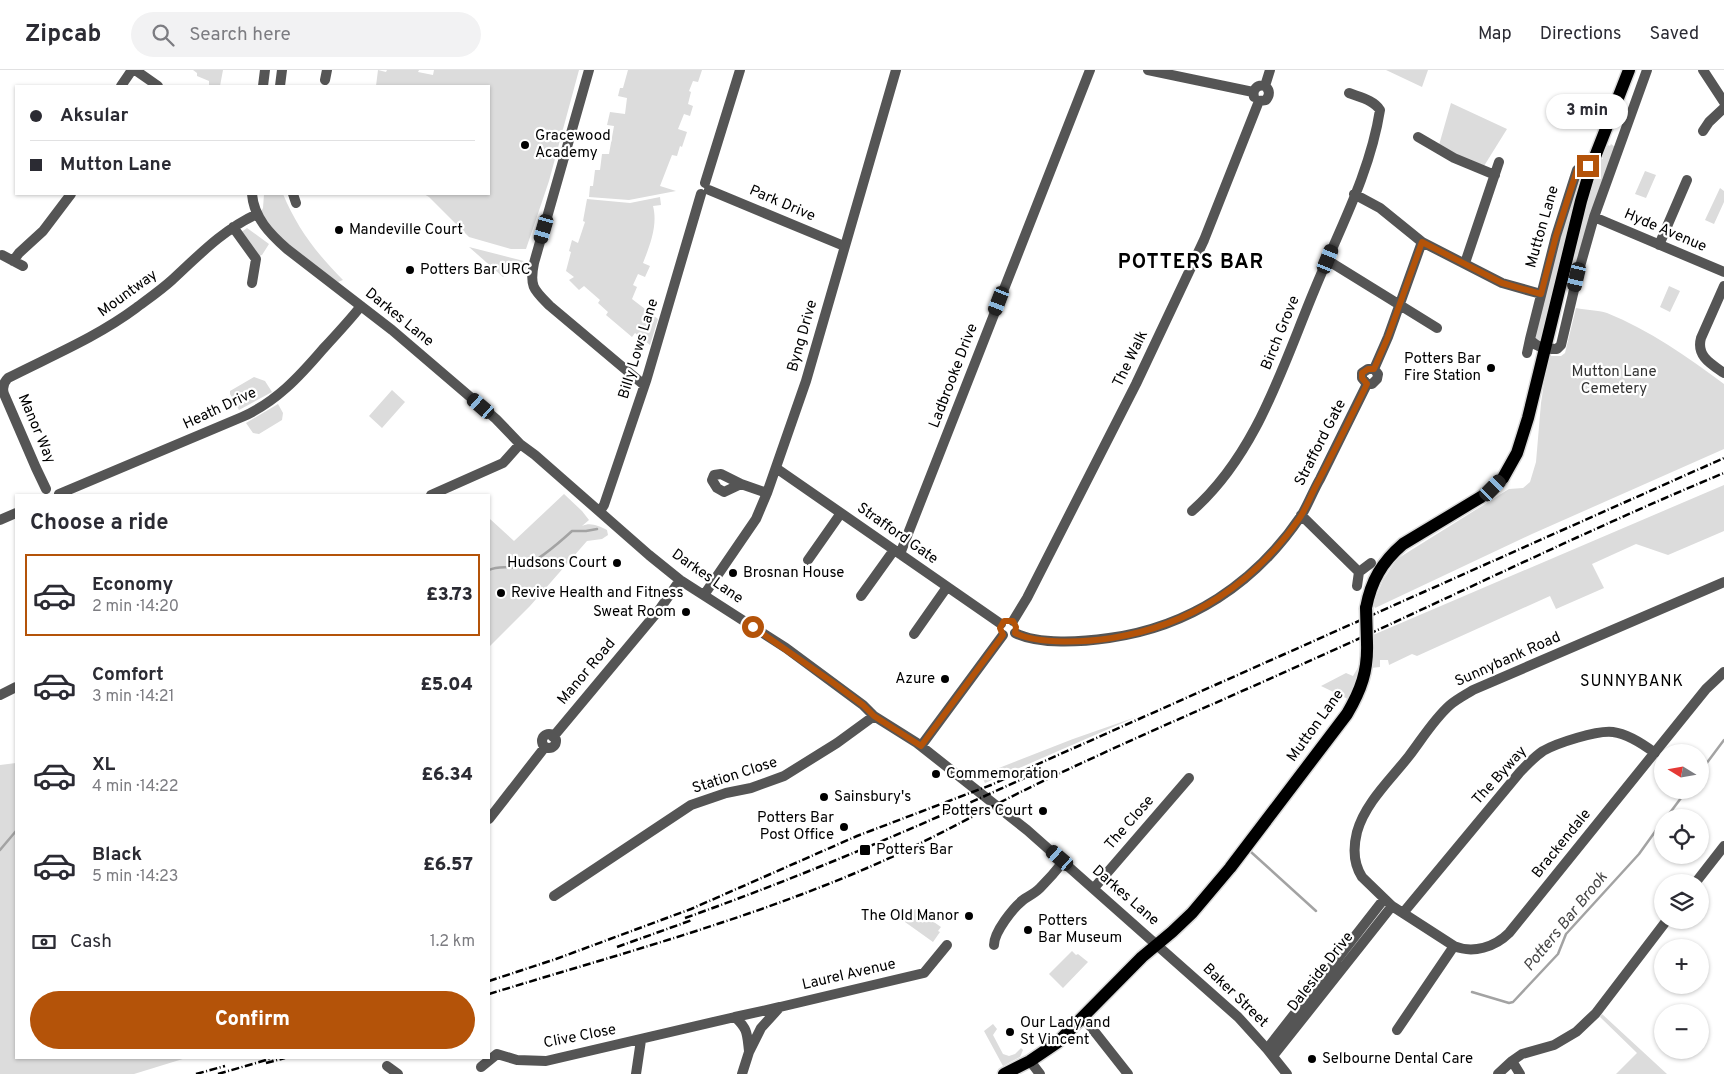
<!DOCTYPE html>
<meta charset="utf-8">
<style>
body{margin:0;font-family:Overpass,sans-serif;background:#f2f2f3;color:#2b2b33;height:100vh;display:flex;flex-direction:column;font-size:19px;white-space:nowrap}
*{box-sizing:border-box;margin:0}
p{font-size:16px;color:#7c7c81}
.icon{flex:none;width:28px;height:28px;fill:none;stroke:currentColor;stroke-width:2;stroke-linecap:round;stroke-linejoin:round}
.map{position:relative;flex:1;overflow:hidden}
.details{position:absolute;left:15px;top:424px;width:475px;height:565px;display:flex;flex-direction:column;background:#fff;border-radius:0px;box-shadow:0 1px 4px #0004}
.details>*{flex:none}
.hud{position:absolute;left:15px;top:15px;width:475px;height:110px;border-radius:0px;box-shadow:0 1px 4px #0004;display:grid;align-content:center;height:110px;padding:0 15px;background:#fff}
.needle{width:32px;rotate:281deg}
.fabs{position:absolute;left:1654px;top:674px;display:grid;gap:10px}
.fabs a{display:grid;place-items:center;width:55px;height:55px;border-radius:50%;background:#fff;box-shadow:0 1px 4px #0004;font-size:25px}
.end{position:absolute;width:22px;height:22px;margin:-11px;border:6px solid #b45309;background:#fff;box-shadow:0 0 0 2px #fff}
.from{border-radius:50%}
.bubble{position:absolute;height:35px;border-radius:18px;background:#fff;box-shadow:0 1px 4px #0004;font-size:16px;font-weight:800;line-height:35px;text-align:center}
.car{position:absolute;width:15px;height:30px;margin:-15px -8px;border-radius:6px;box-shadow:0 0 4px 1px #0007;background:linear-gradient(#222 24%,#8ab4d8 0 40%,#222 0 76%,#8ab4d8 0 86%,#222 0)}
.hud b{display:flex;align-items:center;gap:18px;height:48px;font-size:19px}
.hud b+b{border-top:1px solid #e1e1e2}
.hud i{width:12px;height:12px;background:#2b2b33}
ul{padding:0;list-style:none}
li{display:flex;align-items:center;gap:15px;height:82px;margin:0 10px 8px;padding:0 5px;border:2px solid transparent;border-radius:0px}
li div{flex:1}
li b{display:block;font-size:19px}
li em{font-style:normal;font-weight:800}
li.on{border-color:#b45309}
li>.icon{width:45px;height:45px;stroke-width:1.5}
h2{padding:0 15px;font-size:22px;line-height:60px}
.pay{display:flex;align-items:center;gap:12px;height:55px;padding:0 15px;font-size:19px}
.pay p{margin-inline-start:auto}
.primary-button{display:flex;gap:10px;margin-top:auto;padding:10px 15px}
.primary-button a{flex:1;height:58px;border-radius:30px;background:#b45309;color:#fff;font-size:20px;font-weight:800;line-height:58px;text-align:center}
header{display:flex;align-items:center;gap:30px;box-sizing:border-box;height:70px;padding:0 25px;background:#fff;border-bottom:1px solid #e1e1e2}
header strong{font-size:24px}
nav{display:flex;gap:28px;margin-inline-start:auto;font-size:18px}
.search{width:350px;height:45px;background:#f2f2f3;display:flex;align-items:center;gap:12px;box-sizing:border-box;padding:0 18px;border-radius:28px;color:#7c7c81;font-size:19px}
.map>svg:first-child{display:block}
.green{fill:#dcdcdc}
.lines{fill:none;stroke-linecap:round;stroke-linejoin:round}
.stream{stroke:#a3a3a3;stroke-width:2.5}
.major-casing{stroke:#dbdbdb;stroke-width:15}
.minor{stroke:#555;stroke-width:10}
.major{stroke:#000;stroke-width:12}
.rail{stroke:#000;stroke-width:2.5;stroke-dasharray:8 2.5 1 2.5;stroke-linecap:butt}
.major-bridge-casing{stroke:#dbdbdb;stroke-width:15;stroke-linecap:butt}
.major-bridge{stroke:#000;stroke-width:12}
.route{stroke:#b45309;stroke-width:6}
.poi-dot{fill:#000;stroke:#fff;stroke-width:2}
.labels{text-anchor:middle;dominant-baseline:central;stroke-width:4.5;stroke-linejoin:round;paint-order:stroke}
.poi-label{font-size:15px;fill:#000;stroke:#fff;text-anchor:start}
.street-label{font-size:15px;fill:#000;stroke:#fff}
.park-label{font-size:15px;fill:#333;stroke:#fff}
.neighbourhood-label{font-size:16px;letter-spacing:1px;fill:#000;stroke:#fff}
.water-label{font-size:16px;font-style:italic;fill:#444;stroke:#fff}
.district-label{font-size:20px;font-weight:bold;letter-spacing:1px;fill:#000;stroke:#fff}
</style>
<header>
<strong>Zipcab</strong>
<div class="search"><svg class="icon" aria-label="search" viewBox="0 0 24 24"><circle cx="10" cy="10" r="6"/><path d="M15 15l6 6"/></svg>Search here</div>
<nav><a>Map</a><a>Directions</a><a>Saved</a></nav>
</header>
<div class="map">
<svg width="1724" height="1004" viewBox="0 0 1724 1004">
<rect width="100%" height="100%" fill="#fff"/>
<!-- green -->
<path class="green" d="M193 0H223L220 16H209V11L197 6V3Z
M378 0 386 2 387 0H419L418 2 433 5 434 0H579L549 111 526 179H511L469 167 429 127 424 124H489V16H376Z
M628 0H702L698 12 693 11 689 21 691 22 688 34 693 36 690 46 684 44 678 59 687 62 682 77 680 76 677 86 672 85 660 116 676 121 629 130 589 127 590 116H593L595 100H600L602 84H609L614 56 607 55 610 42 625 44 627 28 618 26 620 18H623Z
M1386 0H1428L1422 17Z
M1451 33 1507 59 1484 96 1460 86 1439 75Z
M1611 74 1615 77 1574 203 1570 202 1595 104 1600 89H1603V86L1602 85 1608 75 1610 76Z
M1584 100 1570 149 1540 271H1537L1534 266 1544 223 1580 101Z
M1645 101 1656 105 1646 128 1635 124Z
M1720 118 1724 121V132L1714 154 1705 150Z
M264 124H283C297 158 317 184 343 210L338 212 335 210 288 175 274 163 261 142 263 138Z
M660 127 661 135 653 136C658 155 650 175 643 193L650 196 645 207 638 204 633 215 637 217 632 229 658 249 650 275 635 263 632 267 606 245 608 242 598 233 600 230 584 216 579 220 569 210 574 207 566 201 571 182 569 181 572 170 578 173 585 152 583 151 587 129 630 133Z
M247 158 269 174 262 185 259 186 240 163Z
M469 177 528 192 525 203 509 200 503 207Z
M1669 216 1680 221 1670 242 1660 237Z
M1576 238C1586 240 1598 240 1607 243 1649 260 1688 287 1724 314V379L1532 464 1375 538 1373 534 1383 510 1397 489 1509 419 1523 418 1530 412 1536 392 1541 333 1548 286H1561L1565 283Z
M254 307 265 311 272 322 239 340 230 324V321Z
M392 320 405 332 382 358 369 346Z
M278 334 283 343 282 350 259 364 253 363 246 353Z
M1724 415V461L1668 485 1636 474 1592 494 1604 518 1556 539 1550 526 1417 586 1412 584 1389 595 1388 590H1380V597L1371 598 1373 565Z
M564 424 582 441 589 450 582 456C591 452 598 456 607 460L608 465 602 469 587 471 530 536 489 577V450L490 449 514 471Z
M1361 584 1357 608 1348 629 1321 616 1346 603 1353 606 1359 596Z
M1136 647 985 713 981 705 1073 669Z
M16 693V988H186L134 1004H0V695Z
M915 839 941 857 938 861 940 862 933 872 905 852Z
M1072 881 1076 885 1078 884 1088 892 1063 918 1049 904Z
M1602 944 1667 1004H1616L1637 983 1600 947Z
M993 954 997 959 993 965 1003 984 1009 986 1015 984 1021 978 1023 980 1020 987 1003 996 984 961Z"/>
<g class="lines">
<!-- stream -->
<path class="stream" d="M489 500C501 494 512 500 524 496 538 491 561 471 572 461H586L597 459
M1700 702 1724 670
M1666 748 1687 720
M0 780 16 761
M1251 782 1316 841
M1472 922 1509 933 1513 932 1558 884 1566 864 1639 784 1662 752"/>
<defs>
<path id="major" d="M1366 538C1371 511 1382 492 1403 474L1481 427 1493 418 1503 408 1517 383 1528 348 1581 131 1591 97 1629 0
M1004 1004 1030 991 1058 972 1142 887 1172 862 1192 843 1230 798 1347 644C1361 620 1368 601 1367 573"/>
</defs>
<!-- major casing -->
<use href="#major" class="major-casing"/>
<!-- minor -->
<path class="minor" d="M135 0 158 16
M589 0 534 193C529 217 534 220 550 236L644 315
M1148 0 1253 22
M1703 0 1724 32
M325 10 327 0
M121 16 132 0
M263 16 265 0
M280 16 282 0
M1265 16 1270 0
M1254 27C1252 20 1257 14 1265 16
M1259 31 1266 30C1270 25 1270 20 1265 16
M1703 61 1709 52 1724 38
M1418 67 1454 88 1495 105
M1591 97 1583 95 1577 100 1556 166 1530 269C1535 277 1548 279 1557 279L1561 275 1577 207 1594 147 1647 0
M705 113 740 0
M709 120 844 176
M252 124C254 148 270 164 287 179L392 260 496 349 520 374 535 385 649 485 680 510 786 578 863 635 874 646 917 673 1027 760 1238 947 1267 979 1287 1004
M293 124 296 133
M1354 124 1380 138 1422 172 1502 213 1541 224
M1594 147 1724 202
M233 157 256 189 252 213
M1659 175 1687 110
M2 185 23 196
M1327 190 1437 258
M13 191 19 183 43 161 71 124
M1465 193 1499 92
M1724 216 1701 268C1696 286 1711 294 1724 303
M1527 283 1530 269
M1374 299 1388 267 1422 172
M1367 314 1362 308V303L1368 299H1374
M1367 314H1372L1377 309 1378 304 1374 299
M776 398 1001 554
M741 414 724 422 717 418 712 410 714 405 721 404 741 414 767 423
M46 419 36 398 4 324C2 318 3 313 8 308 51 286 97 267 136 238 148 229 161 220 172 210 199 185 224 159 257 144
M59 424 242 347C276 332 299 307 323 279 336 265 349 251 361 236
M431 425 503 393 520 374
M600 441 604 435 646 311 701 124
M1192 441C1256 385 1282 298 1314 221 1338 162 1370 104 1380 40 1374 30 1359 27 1349 23
M1301 445 1359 502 1357 516
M0 450 16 443
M900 484 1090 0
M808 490 841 443
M1359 502 1371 493
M1724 512 1473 620C1465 625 1457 629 1450 635 1434 649 1422 669 1409 686 1391 709 1365 733 1357 762 1353 778 1353 793 1362 807L1392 836 1454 876C1473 884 1495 877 1509 863L1706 619 1724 602
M704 525 756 449 767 423 806 311 896 0
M861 526 894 480
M1013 551 1027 528 1136 314 1204 170 1259 31
M1015 563C1039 575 1082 572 1109 568 1189 557 1255 514 1301 446 1308 435 1313 421 1320 409 1336 377 1351 346 1367 314
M914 564 947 517
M0 625 16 617
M542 671a7 7 0 1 1 14 0a7 7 0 1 1-14 0Z
M553 667 659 540 680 510
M921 676 1003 565
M489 749 545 677
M1696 812 1724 776
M1094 818 1189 708
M554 826 691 735 726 723 751 718 784 706 837 673 874 646
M1403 843 1520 702C1527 695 1534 687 1543 681 1557 673 1597 660 1613 662 1628 664 1643 674 1655 683
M994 875C994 862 1013 838 1023 830 1029 826 1035 823 1040 818 1048 810 1056 801 1063 792
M1083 947 1128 1004
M1397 960 1454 876
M1267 979 1384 829
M749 981C747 964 748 959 735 947L780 937
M1273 986 1392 836
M1030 991 1040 1004
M1512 991 1520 1004
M387 996 398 1004
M481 997 497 984 517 990 546 991 735 947
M636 1004 641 970
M742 1004 749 982 761 958 780 937 924 903 947 875
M1498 1004 1512 991 1522 984 1554 975 1576 962 1596 943 1667 850"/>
<!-- major -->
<use href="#major" class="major"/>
<!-- rail -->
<path class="rail" d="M685 848C803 806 918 757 1031 705
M617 877 692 850
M489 911 556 889 691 839 857 766 991 715 1724 388
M489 924C613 886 740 852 860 801 920 776 977 743 1035 715 1131 669 1228 628 1325 584 1458 524 1589 459 1724 403
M266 993 285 988
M196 1004 225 996
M218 1004 273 988"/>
<defs>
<path id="major-bridge" d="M1366 538 1367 573"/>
</defs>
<!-- major-bridge casing -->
<use href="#major-bridge" class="major-bridge-casing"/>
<!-- major-bridge -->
<use href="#major-bridge" class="major-bridge"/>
</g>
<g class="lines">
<!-- route -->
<path class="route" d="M753 557 832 612 863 635 874 646 921 676 1003 565 1000 558 1004 551H1013L1016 557 1015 563C1039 575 1087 572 1112 568 1192 555 1256 512 1301 446 1307 436 1312 423 1318 412 1335 380 1351 347 1367 314L1362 308V303L1368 299H1374L1388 267 1422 172 1502 213 1541 224 1556 166 1577 100 1583 95 1588 96"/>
</g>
<!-- markers -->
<g class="poi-dot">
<circle cx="525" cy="75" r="5"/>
<circle cx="339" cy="160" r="5"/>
<circle cx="410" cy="200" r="5"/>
<circle cx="1491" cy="298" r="5"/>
<circle cx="617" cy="493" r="5"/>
<circle cx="733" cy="503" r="5"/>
<circle cx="501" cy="523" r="5"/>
<circle cx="686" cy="542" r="5"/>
<circle cx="945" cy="609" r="5"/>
<circle cx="936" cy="704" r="5"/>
<circle cx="824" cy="727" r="5"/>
<circle cx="1043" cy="741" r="5"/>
<circle cx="844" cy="757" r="5"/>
<rect x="859" y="774" width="12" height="12" rx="2.5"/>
<circle cx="969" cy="846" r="5"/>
<circle cx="1028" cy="860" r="5"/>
<circle cx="1010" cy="962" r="5"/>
<circle cx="1312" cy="989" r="5"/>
</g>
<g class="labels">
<!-- poi labels -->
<g class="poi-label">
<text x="535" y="66">Gracewood<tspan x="535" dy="17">Academy</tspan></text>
<text x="349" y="160">Mandeville Court</text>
<text x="420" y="200">Potters Bar URC</text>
<text x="1481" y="289" text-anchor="end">Potters Bar<tspan x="1481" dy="17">Fire Station</tspan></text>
<text x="607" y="493" text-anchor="end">Hudsons Court</text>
<text x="743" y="503">Brosnan House</text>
<text x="511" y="523">Revive Health and Fitness</text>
<text x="676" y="542" text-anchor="end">Sweat Room</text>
<text x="935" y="609" text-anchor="end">Azure</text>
<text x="946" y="704">Commemoration</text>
<text x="834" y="727">Sainsbury's</text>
<text x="1033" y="741" text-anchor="end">Potters Court</text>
<text x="834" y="748" text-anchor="end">Potters Bar<tspan x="834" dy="17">Post Office</tspan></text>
<text x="876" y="780">Potters Bar</text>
<text x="959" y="846" text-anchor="end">The Old Manor</text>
<text x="1038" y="851">Potters<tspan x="1038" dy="17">Bar Museum</tspan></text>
<text x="1020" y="953">Our Lady and<tspan x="1020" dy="17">St Vincent</tspan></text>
<text x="1322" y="989">Selbourne Dental Care</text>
</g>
<!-- street labels -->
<g class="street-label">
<text transform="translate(782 134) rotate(23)">Park Drive</text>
<text transform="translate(1543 157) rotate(-74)">Mutton Lane</text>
<text transform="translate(1665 161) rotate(23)">Hyde Avenue</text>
<text transform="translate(128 224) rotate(-36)">Mountway</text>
<text transform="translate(399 248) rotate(39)">Darkes Lane</text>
<text transform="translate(1281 263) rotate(-68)">Birch Grove</text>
<text transform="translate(803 266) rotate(-74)">Byng Drive</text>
<text transform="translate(639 279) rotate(-73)">Billy Lows Lane</text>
<text transform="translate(1131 289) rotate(-64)">The Walk</text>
<text transform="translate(954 306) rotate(-69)">Ladbrooke Drive</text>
<text transform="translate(220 339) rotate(-25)">Heath Drive</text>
<text transform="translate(36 359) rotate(67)">Manor Way</text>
<text transform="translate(1321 373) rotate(-63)">Strafford Gate</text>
<text transform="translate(897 464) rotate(35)">Strafford Gate</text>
<text transform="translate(707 507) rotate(35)">Darkes Lane</text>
<text transform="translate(1508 590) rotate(-24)">Sunnybank Road</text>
<text transform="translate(587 602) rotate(-50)">Manor Road</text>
<text transform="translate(1316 656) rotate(-54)">Mutton Lane</text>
<text transform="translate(735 706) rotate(-18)">Station Close</text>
<text transform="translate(1500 706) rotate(-48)">The Byway</text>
<text transform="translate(1130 753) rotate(-49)">The Close</text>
<text transform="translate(1562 774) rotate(-51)">Brackendale</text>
<text transform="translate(1125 826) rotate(41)">Darkes Lane</text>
<text transform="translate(1321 902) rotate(-52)">Daleside Drive</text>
<text transform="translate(849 905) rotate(-13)">Laurel Avenue</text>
<text transform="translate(1235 926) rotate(44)">Baker Street</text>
<text transform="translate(580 967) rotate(-11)">Clive Close</text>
</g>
<!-- park labels -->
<g class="park-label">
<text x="1614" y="302">Mutton Lane<tspan x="1614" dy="17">Cemetery</tspan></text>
</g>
<!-- neighbourhood labels -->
<g class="neighbourhood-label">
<text x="1632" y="612">SUNNYBANK</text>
</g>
<!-- water labels -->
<g class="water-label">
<text transform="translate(1566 852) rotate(-51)">Potters Bar Brook</text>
</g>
<!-- district labels -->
<g class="district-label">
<text x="1191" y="193">POTTERS BAR</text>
</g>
</g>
</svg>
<div class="fabs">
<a><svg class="needle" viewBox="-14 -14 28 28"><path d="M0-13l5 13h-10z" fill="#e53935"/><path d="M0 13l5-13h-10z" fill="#7c7c81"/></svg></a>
<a><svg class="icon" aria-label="locate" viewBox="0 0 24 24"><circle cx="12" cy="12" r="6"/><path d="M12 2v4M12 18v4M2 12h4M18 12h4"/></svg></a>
<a><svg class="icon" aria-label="layers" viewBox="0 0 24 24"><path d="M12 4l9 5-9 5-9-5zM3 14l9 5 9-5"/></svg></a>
<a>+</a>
<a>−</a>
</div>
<i class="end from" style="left:753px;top:557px"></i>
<i class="end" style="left:1588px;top:96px"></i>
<div class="bubble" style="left:1546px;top:24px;width:82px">3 min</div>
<i class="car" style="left:544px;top:159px;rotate:196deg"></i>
<i class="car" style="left:1328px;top:189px;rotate:22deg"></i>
<i class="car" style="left:1577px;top:207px;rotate:193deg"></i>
<i class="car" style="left:999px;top:231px;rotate:201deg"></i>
<i class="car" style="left:481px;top:336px;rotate:311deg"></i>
<i class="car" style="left:1493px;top:418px;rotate:44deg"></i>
<i class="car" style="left:1060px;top:788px;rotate:311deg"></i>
<div class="hud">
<b><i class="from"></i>Aksular</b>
<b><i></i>Mutton Lane</b>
</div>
<section class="details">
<h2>Choose a ride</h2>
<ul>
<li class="on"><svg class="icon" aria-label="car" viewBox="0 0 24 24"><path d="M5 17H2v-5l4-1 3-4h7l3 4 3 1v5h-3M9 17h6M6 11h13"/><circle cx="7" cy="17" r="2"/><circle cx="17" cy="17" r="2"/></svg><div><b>Economy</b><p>2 min · 14:20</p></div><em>£3.73</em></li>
<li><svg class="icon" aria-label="car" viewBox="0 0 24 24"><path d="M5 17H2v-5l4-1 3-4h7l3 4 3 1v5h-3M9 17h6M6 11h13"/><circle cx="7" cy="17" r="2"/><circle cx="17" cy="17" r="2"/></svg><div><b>Comfort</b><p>3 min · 14:21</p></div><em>£5.04</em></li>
<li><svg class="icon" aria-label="car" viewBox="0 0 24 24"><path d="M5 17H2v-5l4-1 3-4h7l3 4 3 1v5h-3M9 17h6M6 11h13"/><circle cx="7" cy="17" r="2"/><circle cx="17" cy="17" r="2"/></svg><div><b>XL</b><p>4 min · 14:22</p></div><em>£6.34</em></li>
<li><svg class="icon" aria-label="car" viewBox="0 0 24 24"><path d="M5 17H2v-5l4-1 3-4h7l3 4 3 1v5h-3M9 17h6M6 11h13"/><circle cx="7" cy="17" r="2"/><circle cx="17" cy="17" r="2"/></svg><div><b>Black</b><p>5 min · 14:23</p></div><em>£6.57</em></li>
</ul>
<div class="pay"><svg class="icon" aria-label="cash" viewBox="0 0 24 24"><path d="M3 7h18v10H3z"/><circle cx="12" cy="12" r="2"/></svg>Cash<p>1.2 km</p></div>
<div class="primary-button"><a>Confirm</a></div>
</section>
</div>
